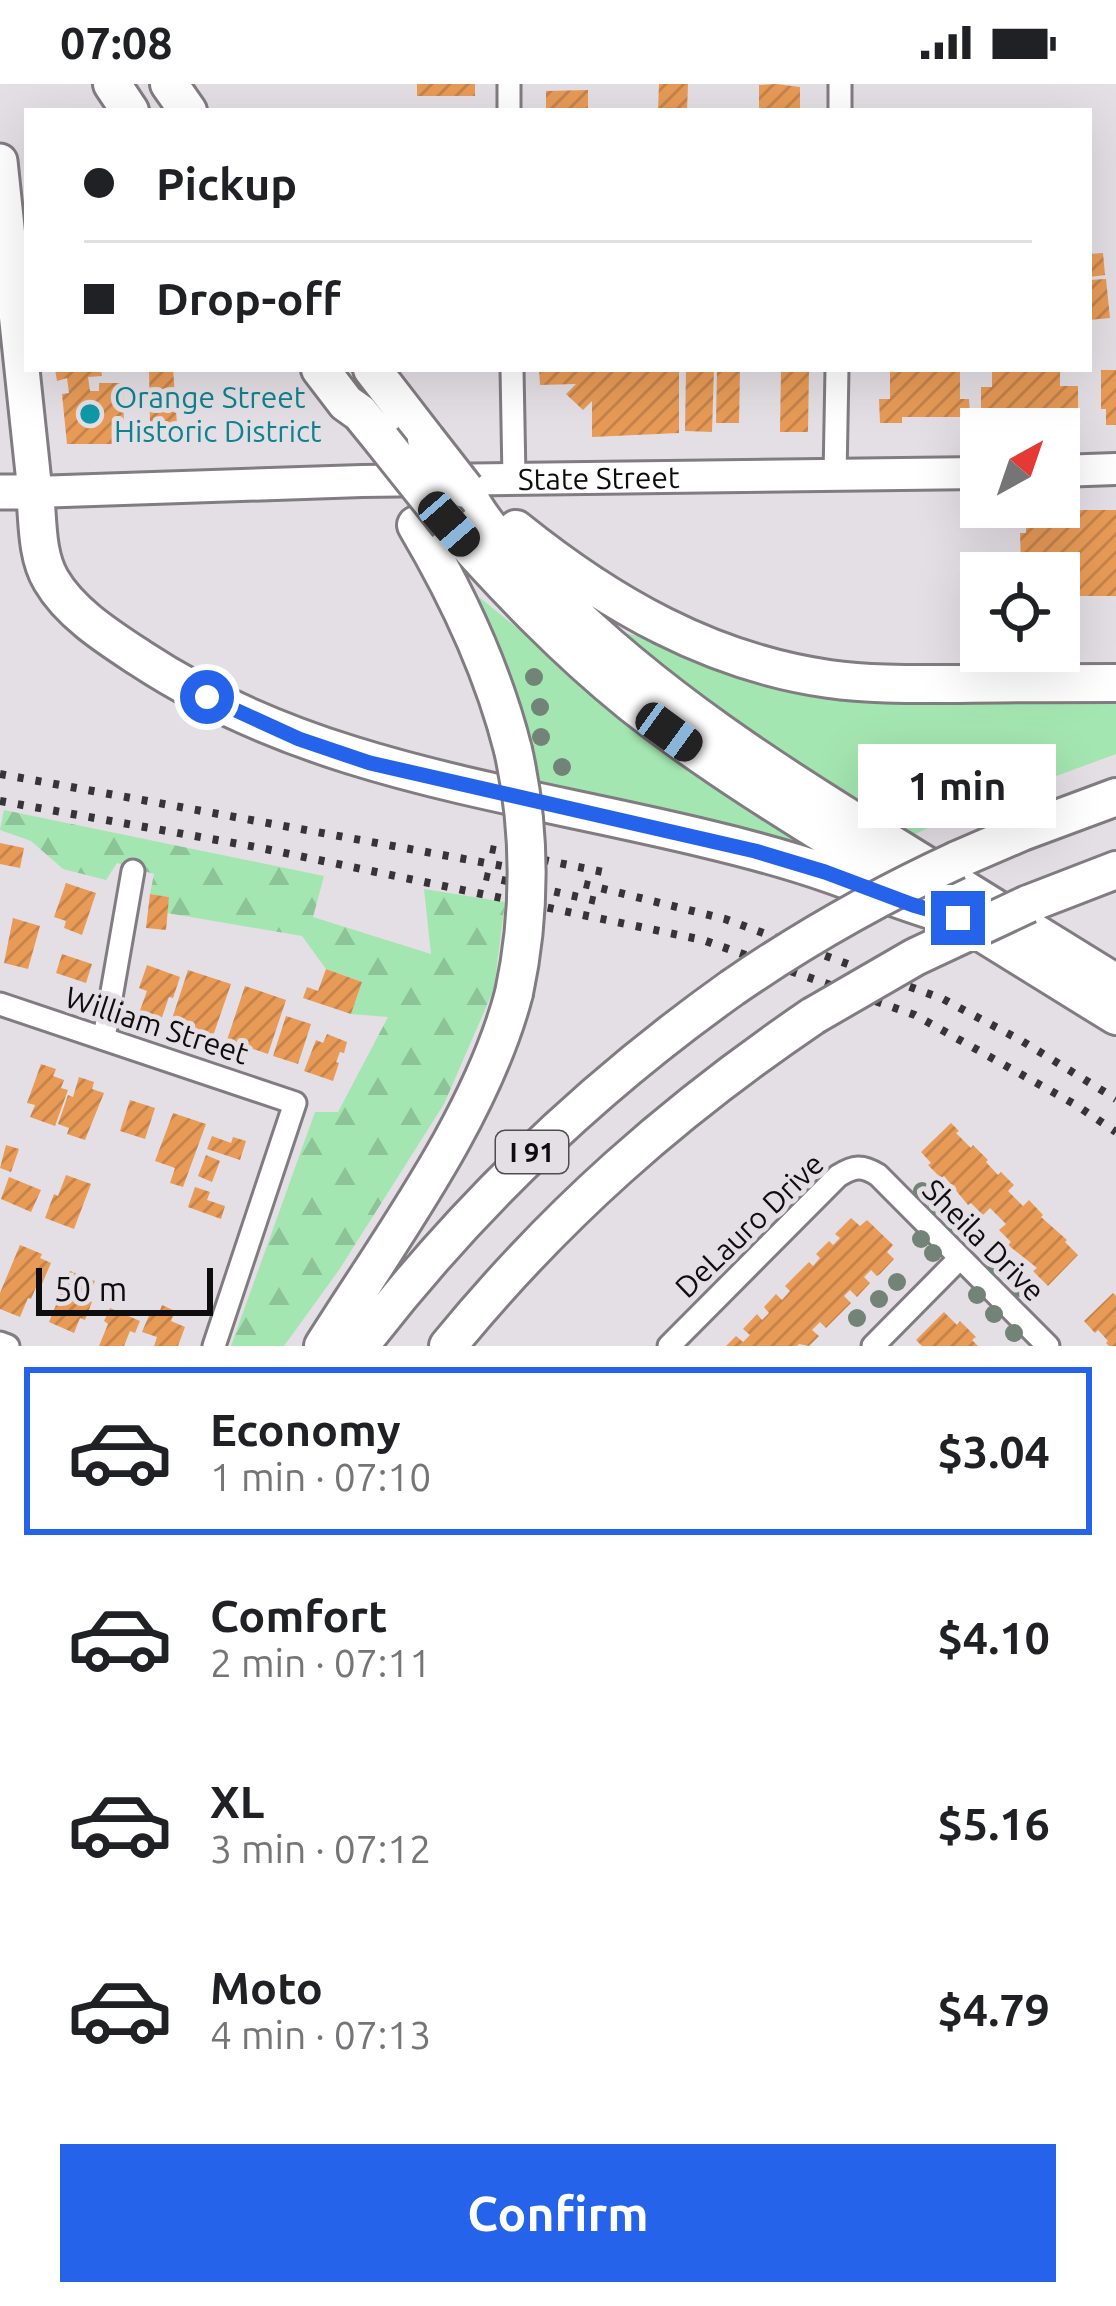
<!DOCTYPE html>
<meta charset="utf-8">
<style>
body{margin:0;font-family:Ubuntu,sans-serif;background:#f2f2f2;color:#202124;height:100vh;display:flex;flex-direction:column;font-size:45px;white-space:nowrap}
*{box-sizing:border-box;margin:0}
p{font-size:39px;color:#757577}
.icon{flex:none;width:66px;height:66px;fill:none;stroke:currentColor;stroke-width:2;stroke-linecap:round;stroke-linejoin:round}
.map{position:relative;height:1262px;overflow:hidden}
.sheet{display:flex;flex-direction:column;background:#fff;flex:1}
.sheet>*{flex:none}
.top-card{position:absolute;left:24px;top:24px;width:1068px;height:264px;border-radius:0px;box-shadow:0 12px 48px #0002;display:grid;align-content:center;height:264px;padding:0 60px;background:#fff}
.needle{width:78px;rotate:40deg}
.fabs{position:absolute;left:960px;top:324px;display:grid;gap:24px}
.fabs a{display:grid;place-items:center;width:120px;height:120px;border-radius:0px;background:#fff;box-shadow:0 12px 48px #0002;font-size:60px}
.scale{position:absolute;left:36px;bottom:30px;width:177px;box-sizing:border-box;padding-left:12px;border:6px solid #0e0d0e;border-top:0;font-size:33px;line-height:42px;white-space:nowrap;color:#0e0d0e;-webkit-text-stroke:9px #e4dfe4;paint-order:stroke}
.end{position:absolute;width:54px;height:54px;margin:-27px;border:15px solid #2563eb;background:#fff;box-shadow:0 0 0 6px #fff}
.from{border-radius:50%}
.bubble{position:absolute;height:84px;border-radius:0px;background:#fff;box-shadow:0 12px 48px #0002;font-size:39px;font-weight:700;line-height:84px;text-align:center}
.car{position:absolute;width:36px;height:72px;margin:-36px -18px;border-radius:15px;box-shadow:0 0 9px 3px #0007;background:linear-gradient(#222 24%,#8ab4d8 0 40%,#222 0 76%,#8ab4d8 0 86%,#222 0)}
.top-card b{display:flex;align-items:center;gap:42px;height:114px;font-size:45px}
.top-card b+b{border-top:3px solid #e0e0e0}
.top-card i{width:30px;height:30px;background:#202124}
ul{padding:21px 0 0;list-style:none}
li{display:flex;align-items:center;gap:36px;height:168px;margin:0 24px 18px;padding:0 36px;border:6px solid transparent;border-radius:0px}
li div{flex:1}
li b{display:block;font-size:45px}
li em{font-style:normal;font-weight:700}
li.on{border-color:#2563eb}
li>.icon{width:108px;height:108px;stroke-width:1.5}
.primary-button{display:flex;gap:24px;margin-top:auto;padding:24px 60px}
.primary-button a{flex:1;height:138px;border-radius:0px;background:#2563eb;color:#fff;font-size:48px;font-weight:700;line-height:138px;text-align:center}
.status{display:flex;justify-content:space-between;align-items:center;height:84px;padding:0 60px;background:#fff;direction:ltr}
.status svg{height:33px;fill:currentColor}
.map>svg:first-child{display:block}
.green{fill:#a4e6b1}
.forest{fill:url(#forest-firs)}
.building{fill:url(#building-hatch)}
.lines{fill:none;stroke-linecap:round;stroke-linejoin:round}
.street-casing{stroke:#817c81;stroke-width:27}
.secondary-casing{stroke:#817c81;stroke-width:36}
.primary-casing{stroke:#817c81;stroke-width:39}
.highway-casing{stroke:#817c81;stroke-width:42}
.street{stroke:#fff;stroke-width:21}
.secondary{stroke:#fff;stroke-width:30}
.primary{stroke:#fff;stroke-width:33}
.highway{stroke:#fff;stroke-width:36}
.rail{stroke:#363436;stroke-width:8;stroke-dasharray:6 12;stroke-linecap:butt}
.highway-bridge-casing{stroke:#817c81;stroke-width:42;stroke-linecap:butt}
.highway-bridge{stroke:#fff;stroke-width:36}
.tree{fill:#728377}
.route{stroke:#2563eb;stroke-width:15}
.culture-dot{fill:#0f9aa8;stroke:#e4dfe4;stroke-width:4.5}
.labels{text-anchor:middle;dominant-baseline:central;stroke-width:10;stroke-linejoin:round;paint-order:stroke}
.shield{fill:#e4dfe4;stroke:#4e4c4e;stroke-width:3}
.shield-label{font-size:27px;font-weight:bold;fill:#0e0d0e}
.culture-label{font-size:30px;fill:#0d838f;stroke:#e4dfe4;text-anchor:start}
.street-label{font-size:30px;fill:#0e0d0e;stroke:#e4dfe4}
</style>
<div class="status"><b>07:08</b><svg viewBox="0 0 49 12"><path d="M0 12V9h3v3zM5 12V6h3v6zM10 12V3h3v9zM15 12V0h3v12zM26 1h20v11H26zM47 4h2v5h-2z"/></svg></div>
<div class="map">
<svg width="1116" height="1262" viewBox="0 0 1116 1262">
<defs>
<pattern id="forest-firs" width="22" height="20" patternUnits="userSpaceOnUse" patternTransform="scale(3)"><rect width="22" height="20" fill="#a4e6b1"/><path d="M5 1l3.5 6h-7zM16 11l3.5 6h-7z" fill="#8cc497"/></pattern>
<pattern id="building-hatch" width="6" height="6" patternUnits="userSpaceOnUse" patternTransform="scale(3)"><rect width="6" height="6" fill="#e89b57"/><path d="M-1 1l2-2M0 6l6-6M5 7l2-2" fill="none" stroke="#c6844b"/></pattern>
</defs>
<rect width="100%" height="100%" fill="#e4dfe4"/>
<!-- green -->
<path class="green" d="M479 513 678 675 796 757 711 746 540 711Z
M625 549 655 556 715 578 1116 610V670L1010 709 910 752C811 689 711 629 625 549Z"/>
<!-- forest -->
<path class="forest" d="M4 726 324 792 313 833 431 870 424 805 505 818 494 905 444 1020 339 1186 284 1262H231L315 1028H338L388 933 351 930 362 898 326 885 302 852 167 829 169 813 150 810 154 790 117 779 106 796 63 785 31 757 0 746Z"/>
<!-- building -->
<path class="building" d="M417 0H475V12H417Z
M659 0H688L687 27H658Z
M776 0 800 3V26L759 24V1Z
M588 6V27H546V7Z
M1103 169 1105 191 1089 193V170Z
M1106 195 1110 234 1089 236V196Z
M55 285H101L102 292 88 293 90 307H99V299H123L124 346H118V360H67L62 310 69 309 67 294 57 297Z
M149 285H173L178 354 156 355V340H150Z
M539 285 679 286V349L592 353V317L583 326 566 310 576 300 540 301Z
M686 285H714L712 348 685 347Z
M717 285H740L739 339H716Z
M781 285H809L808 348H780Z
M890 285H960V315H969L970 329H962V333H902V339H880L879 315H890Z
M992 285H1060V302H1078V331H1041V335H1018V331H981V303H992Z
M1101 286H1116V341H1106V325H1101Z
M1053 426H1116V512H1059V489H1055V482H1038V487L1024 488V482H1021L1020 449H1026V431L1054 430Z
M0 759 24 764 20 784 0 780Z
M66 799 96 809 82 851 64 844 66 837 54 833Z
M150 810 169 813 166 846 146 844Z
M13 834 40 842 28 885 4 879Z
M62 870 92 880 86 899 56 889Z
M147 881 180 893 173 914 169 913 160 939 138 932 147 907 139 904Z
M326 885 362 898 351 930 303 914 307 903 318 907Z
M188 886 231 900 213 952 171 938Z
M245 902 286 916 268 970 227 956Z
M286 932 311 940 298 980 273 972Z
M327 950 347 958 344 969 340 968 336 978 339 979 333 997 304 987 316 956 323 959Z
M41 980 56 985 53 992 64 996 61 1004 68 1006 55 1042 30 1033 35 1021 27 1019Z
M79 993 94 998 92 1005 104 1009 85 1056 67 1050 69 1044 58 1040 68 1011 73 1013Z
M130 1016 155 1024 145 1055 120 1047Z
M173 1029 206 1040 183 1103 170 1099 175 1084 155 1077Z
M951 1039 959 1047 956 1049 971 1064 973 1061 988 1076 986 1078 998 1091 1001 1088 1014 1101 1008 1107 1023 1122 1029 1116 1043 1131 1041 1133 1067 1156 1065 1158 1078 1171 1048 1202 1033 1187 1037 1184 1008 1161 1011 1158 999 1146 1006 1140 990 1124 983 1131 971 1119 968 1121 944 1092 941 1094 928 1081 931 1079 921 1068Z
M212 1052 231 1059 233 1053 246 1057 240 1076 207 1065Z
M6 1061 19 1065 11 1088 0 1084Z
M206 1071 220 1077 212 1098 198 1092Z
M66 1091 91 1100 74 1145 45 1134 54 1110 58 1112Z
M9 1093 41 1106 31 1128 1 1115Z
M195 1103 210 1108 207 1116 225 1122 221 1135 188 1123Z
M851 1134 860 1142 867 1136 893 1161 887 1168 894 1175 880 1190 877 1192 871 1186 864 1193 870 1199 857 1213 850 1206 844 1212 851 1219 826 1244 820 1238 812 1246 819 1252 809 1262 799 1260 797 1262H726L736 1252 743 1258 750 1251 743 1245 757 1230 762 1236 769 1229 764 1223 776 1210 782 1216 790 1207 785 1202 809 1178 813 1182 820 1174 816 1170 829 1157 833 1161 840 1154 835 1150Z
M20 1161 42 1170 40 1174 51 1179 41 1202 37 1201 31 1215 28 1214 20 1233 0 1225V1209Z
M70 1187 95 1197 87 1216 92 1218 85 1236 80 1234 74 1249 49 1238Z
M1113 1209 1116 1212V1262H1109L1106 1259 1108 1257 1098 1246 1095 1249 1084 1237Z
M162 1221 175 1227 171 1237 185 1243 178 1262H154L157 1253 142 1248 150 1229 158 1232Z
M110 1224 140 1237 135 1249 130 1247 124 1262H99L108 1240 104 1237Z
M944 1228 957 1241 960 1237 976 1253 972 1256 978 1262H922L916 1256Z"/>
<g class="lines">
<defs>
<path id="street" d="M509 0V27
M840 27V0
M512 285 514 394
M835 392 837 285
M0 920 295 1019 214 1262
M104 954 133 787
M0 1259 8 1262
M669 1262 838 1092C854 1082 862 1081 878 1091L1048 1262
M873 1262 959 1175"/>
<g id="secondary">
<path d="M1059 387 1116 385"/>
<path id="s1" d="M35 408 362 397 981 389"/>
</g>
<path id="primary" d="M0 77 35 408H0"/>
<path id="highway" d="M112 0 130 27
M169 0 188 27
M320 285 346 319 360 329 382 356
M372 285 426 355
M465 405C484 446 521 479 553 510 656 612 775 689 898 764 971 809 1043 854 1116 899
M35 408C38 436 36 471 51 496 70 529 108 553 140 574 313 688 511 707 707 755 749 765 790 776 830 790 873 805 914 823 959 834
M449 440C506 504 565 566 632 620 716 686 808 741 899 797
M416 441C458 512 493 586 513 666
M516 445C609 520 710 578 829 595 872 601 916 600 959 600 1011 599 1064 599 1116 599
M957 776 1022 748 1116 713
M1028 820 1116 786
M956 833 1116 932
M323 1262C391 1154 482 1032 514 909
M360 1262C466 1124 590 1005 732 904
M448 1262C555 1131 673 1027 813 932"/>
</defs>
<!-- street casing -->
<use href="#street" class="street-casing"/>
<!-- secondary casing -->
<use href="#secondary" class="secondary-casing"/>
<!-- primary casing -->
<use href="#primary" class="primary-casing"/>
<!-- highway casing -->
<use href="#highway" class="highway-casing"/>
<!-- street -->
<use href="#street" class="street"/>
<!-- secondary -->
<use href="#secondary" class="secondary"/>
<!-- primary -->
<use href="#primary" class="primary"/>
<!-- highway -->
<use href="#highway" class="highway"/>
<!-- rail -->
<path class="rail" d="M0 690 508 783
M0 717 256 763 703 856 915 931 1076 1021 1116 1048
M490 765 613 790
M484 792 601 818
M584 800 725 835 943 915 1022 957 1116 1015"/>
<defs>
<path id="highway-bridge" d="M426 355 465 405
M382 356 449 440
M513 666C531 745 531 830 514 909
M732 904C803 855 879 812 957 776
M813 932 915 873 1028 820"/>
</defs>
<!-- highway-bridge casing -->
<use href="#highway-bridge" class="highway-bridge-casing"/>
<!-- highway-bridge -->
<use href="#highway-bridge" class="highway-bridge"/>
</g>
<!-- trees -->
<g class="tree">
<circle cx="534" cy="593" r="9"/>
<circle cx="540" cy="623" r="9"/>
<circle cx="541" cy="653" r="9"/>
<circle cx="562" cy="683" r="9"/>
<circle cx="970" cy="696" r="9"/>
<circle cx="908" cy="716" r="9"/>
<circle cx="922" cy="1107" r="9"/>
<circle cx="937" cy="1122" r="9"/>
<circle cx="955" cy="1140" r="9"/>
<circle cx="921" cy="1155" r="9"/>
<circle cx="933" cy="1169" r="9"/>
<circle cx="997" cy="1183" r="9"/>
<circle cx="897" cy="1198" r="9"/>
<circle cx="1020" cy="1204" r="9"/>
<circle cx="977" cy="1211" r="9"/>
<circle cx="879" cy="1215" r="9"/>
<circle cx="994" cy="1230" r="9"/>
<circle cx="857" cy="1234" r="9"/>
<circle cx="1014" cy="1249" r="9"/>
</g>
<g class="lines">
<!-- route -->
<path class="route" d="M207 613 299 655 370 679 755 767 825 788 913 821 958 834"/>
</g>
<!-- markers -->
<circle class="culture-dot" cx="90" cy="330" r="12"/>
<g class="labels">
<!-- shield labels -->
<rect class="shield" x="496" y="1047" width="72" height="42" rx="9"/>
<g class="shield-label">
<text x="532" y="1068">I 91</text>
</g>
<!-- culture labels -->
<g class="culture-label">
<text x="114" y="313">Orange Street<tspan x="114" dy="34">Historic District</tspan></text>
</g>
<!-- street labels -->
<g class="street-label">
<text stroke="none"><textPath href="#s1" startOffset="564">State Street</textPath></text>
<text transform="translate(157 941) rotate(18)">William Street</text>
<text transform="translate(749 1141) rotate(-44)">DeLauro Drive</text>
<text transform="translate(984 1156) rotate(45)">Sheila Drive</text>
</g>
</g>
</svg>
<div class="fabs">
<a><svg class="needle" viewBox="-14 -14 28 28"><path d="M0-13l5 13h-10z" fill="#e53935"/><path d="M0 13l5-13h-10z" fill="#757577"/></svg></a>
<a><svg class="icon" aria-label="locate" viewBox="0 0 24 24"><circle cx="12" cy="12" r="6"/><path d="M12 2v4M12 18v4M2 12h4M18 12h4"/></svg></a>
</div>
<div class="scale">50 m</div>
<i class="end from" style="left:207px;top:613px"></i>
<i class="end" style="left:958px;top:834px"></i>
<div class="bubble" style="left:858px;top:660px;width:198px">1 min</div>
<i class="car" style="left:449px;top:440px;rotate:139deg"></i>
<i class="car" style="left:669px;top:648px;rotate:126deg"></i>
<div class="top-card">
<b><i class="from"></i>Pickup</b>
<b><i></i>Drop-off</b>
</div>
</div>
<section class="sheet">
<ul>
<li class="on"><svg class="icon" aria-label="car" viewBox="0 0 24 24"><path d="M5 17H2v-5l4-1 3-4h7l3 4 3 1v5h-3M9 17h6M6 11h13"/><circle cx="7" cy="17" r="2"/><circle cx="17" cy="17" r="2"/></svg><div><b>Economy</b><p>1 min · 07:10</p></div><em>$3.04</em></li>
<li><svg class="icon" aria-label="car" viewBox="0 0 24 24"><path d="M5 17H2v-5l4-1 3-4h7l3 4 3 1v5h-3M9 17h6M6 11h13"/><circle cx="7" cy="17" r="2"/><circle cx="17" cy="17" r="2"/></svg><div><b>Comfort</b><p>2 min · 07:11</p></div><em>$4.10</em></li>
<li><svg class="icon" aria-label="car" viewBox="0 0 24 24"><path d="M5 17H2v-5l4-1 3-4h7l3 4 3 1v5h-3M9 17h6M6 11h13"/><circle cx="7" cy="17" r="2"/><circle cx="17" cy="17" r="2"/></svg><div><b>XL</b><p>3 min · 07:12</p></div><em>$5.16</em></li>
<li><svg class="icon" aria-label="car" viewBox="0 0 24 24"><path d="M5 17H2v-5l4-1 3-4h7l3 4 3 1v5h-3M9 17h6M6 11h13"/><circle cx="7" cy="17" r="2"/><circle cx="17" cy="17" r="2"/></svg><div><b>Moto</b><p>4 min · 07:13</p></div><em>$4.79</em></li>
</ul>
<div class="primary-button"><a>Confirm</a></div>
</section>
